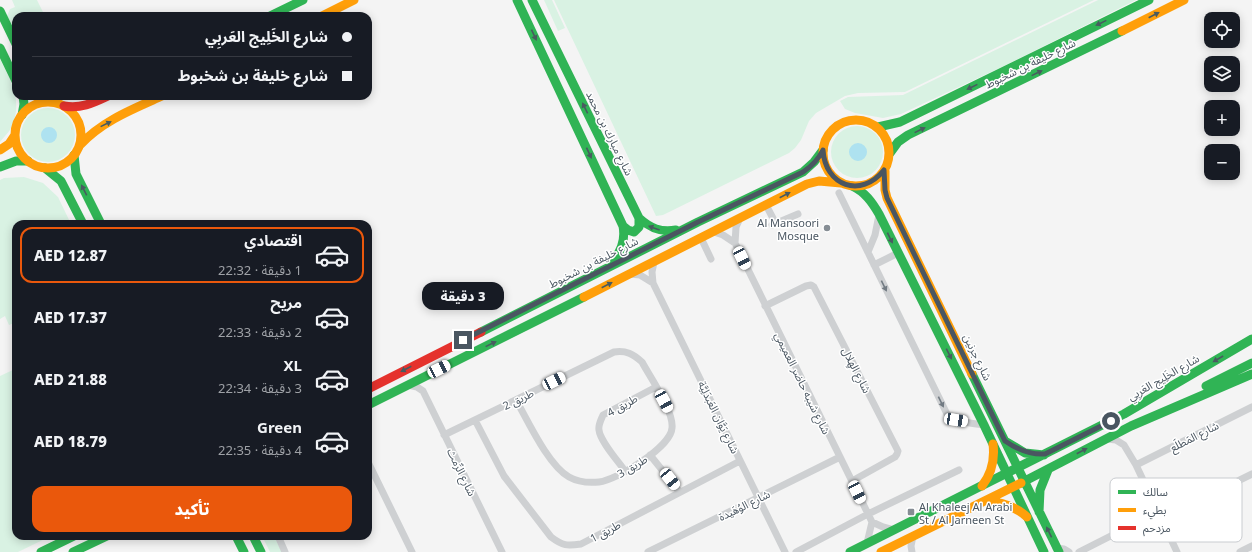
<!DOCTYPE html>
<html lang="ar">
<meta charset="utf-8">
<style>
body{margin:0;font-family:"Noto Sans","Noto Sans Arabic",sans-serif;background:#242831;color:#f1f3f6;direction:rtl;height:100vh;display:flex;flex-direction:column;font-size:15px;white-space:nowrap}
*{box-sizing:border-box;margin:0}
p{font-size:13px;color:#9ea1a6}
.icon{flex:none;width:22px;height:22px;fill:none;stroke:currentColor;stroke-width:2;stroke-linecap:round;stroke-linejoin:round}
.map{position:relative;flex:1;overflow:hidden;direction:ltr}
.sheet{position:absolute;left:12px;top:220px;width:360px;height:320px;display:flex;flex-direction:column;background:#171b24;border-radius:12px;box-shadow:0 2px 10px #0003;direction:rtl}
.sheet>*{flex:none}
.top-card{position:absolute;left:12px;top:12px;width:360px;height:88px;border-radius:12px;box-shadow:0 2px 10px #0003;direction:rtl;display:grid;align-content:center;height:88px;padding:0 20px;background:#171b24}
.fabs{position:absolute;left:1204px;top:12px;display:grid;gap:8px}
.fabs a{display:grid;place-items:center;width:36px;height:36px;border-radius:8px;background:#171b24;box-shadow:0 2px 10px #0003;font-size:20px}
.end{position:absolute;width:18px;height:18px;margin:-9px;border:5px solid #4a5661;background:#fff;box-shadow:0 0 0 2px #fff}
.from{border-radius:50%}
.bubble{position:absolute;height:28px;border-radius:12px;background:#171b24;box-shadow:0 2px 10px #0003;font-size:13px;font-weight:800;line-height:28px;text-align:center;direction:rtl}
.car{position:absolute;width:12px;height:24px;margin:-12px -6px;border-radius:5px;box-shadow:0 0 3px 1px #0007;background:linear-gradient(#fff 24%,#345 0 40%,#fff 0 76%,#345 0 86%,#fff 0)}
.top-card b{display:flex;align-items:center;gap:14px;height:38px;font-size:15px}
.top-card b+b{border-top:1px solid #363941}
.top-card i{width:10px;height:10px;background:#f1f3f6}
ul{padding:7px 0 0;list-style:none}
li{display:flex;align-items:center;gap:12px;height:56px;margin:0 8px 6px;padding:0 12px;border:2px solid transparent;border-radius:12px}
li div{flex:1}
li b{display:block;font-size:15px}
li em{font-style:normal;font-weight:800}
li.on{border-color:#ea580c}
li>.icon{width:36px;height:36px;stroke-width:1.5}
.cta{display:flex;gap:8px;margin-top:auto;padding:8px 20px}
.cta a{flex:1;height:46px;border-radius:12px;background:#ea580c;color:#fff;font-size:16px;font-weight:800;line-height:46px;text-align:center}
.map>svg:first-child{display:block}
.green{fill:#d9f2e3}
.water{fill:#aee2f0}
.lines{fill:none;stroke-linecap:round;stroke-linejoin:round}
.street{stroke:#ced0d2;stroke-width:7}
.fast{stroke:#30b455;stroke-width:9}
.slow{stroke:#ff9f0a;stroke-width:9}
.jam{stroke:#e5322d;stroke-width:9}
.oneway{fill:#495b60}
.oneway2{fill:#727b83}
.route{stroke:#4a5661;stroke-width:5}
.poi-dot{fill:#868d94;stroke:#fff;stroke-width:1.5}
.labels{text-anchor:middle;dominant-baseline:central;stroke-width:3;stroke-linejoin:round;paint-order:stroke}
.street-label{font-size:11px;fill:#4a5661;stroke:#fff}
.poi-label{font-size:11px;fill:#4a5661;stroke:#fff;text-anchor:end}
.key{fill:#fff;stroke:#c9ccd0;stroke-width:1}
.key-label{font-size:11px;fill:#4a5661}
</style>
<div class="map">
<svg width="1252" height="552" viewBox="0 0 1252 552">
<rect width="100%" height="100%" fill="#f4f4f4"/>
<!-- green -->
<path class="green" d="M12 0H37L45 16H16V33L7 16 10 9 15 7Z
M544 0H552L565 28 558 31Z
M554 0H1094L905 92 858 93 845 96 816 113 809 121 801 140 795 148 789 153 663 215 656 216Z
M1098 0H1136L1006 65 901 114 883 118 855 113 845 109 840 101 848 97 903 95Z
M0 59C12 83 24 103 10 130 7 134 3 138 0 142Z
M21 135a27 27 0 1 1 54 0a27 27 0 1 1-54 0Z
M831 152a26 26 0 1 1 52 0a26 26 0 1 1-52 0Z
M24 177 43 183 58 197 71 224H16V328L14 323 9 325 5 316 0 319V180L4 178Z
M15 369 16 371V536H51L18 552H0V376Z
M262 536H274L282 552H270Z"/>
<!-- water -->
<path class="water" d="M41 135a8 8 0 1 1 16 0a8 8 0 1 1-16 0Z
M849 152a9 9 0 1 1 18 0a9 9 0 1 1-18 0Z"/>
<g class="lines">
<!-- street -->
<path class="street" d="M839 193 947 414C956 423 972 423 984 425
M766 205 776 224
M740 218 736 227 735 243 872 522 867 543
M772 225 798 214
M714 232 723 235 735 243
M701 238 711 259
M868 252 875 235 879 215
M654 262 652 272 653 283 785 552
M874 265 898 253
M630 274 640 275 653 283
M765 306 806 286 811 285 814 287 898 451 897 454 895 457 852 481
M408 385 417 387 423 391 502 552
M475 420 504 476 551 537C563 546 567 546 581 544L740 461
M444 435 614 352C626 350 633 354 642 362 650 377 674 411 672 428 671 447 617 480 599 482 589 483 578 482 569 477 548 465 528 421 516 400
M1107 439 1116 440 1124 445 1136 465 1177 552
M650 455 679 491
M368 462 412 552
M1136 465 1252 407
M625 471C618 461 600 441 599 430 598 425 601 420 603 415L656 387
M1161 519 1252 474
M872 522 883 527 894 530
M278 536 285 552
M1056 548 1064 549 1069 552
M648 552 840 457
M796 552 868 514 959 470
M912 552 911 546 913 536
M1079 552 1158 512
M1240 552 1252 546"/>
<!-- fast -->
<path class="fast" d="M517 0 623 226C626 242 620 252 611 265
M532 0 639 218C650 228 661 233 676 230
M0 11 16 44
M270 16 303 0
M0 48 16 81
M22 115 24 104 23 96
M878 127 900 122 1149 0
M890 153 898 142 908 135 1122 31
M74 155 76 174 101 224
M0 167 16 161H28
M45 168 61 181 83 224
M852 186C865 192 872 202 879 214L984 425 1044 552
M623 226 628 230 634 232 639 227V218
M481 332 698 222 803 172 814 162 823 150
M972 374 1059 552
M1206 386 1252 363
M368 405 584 297
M1005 441 1025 453 1044 455
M1021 483 1131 426 1252 374
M1039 512 1040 490 1048 470
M236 536 244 552
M253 536 261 552
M41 552 74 536
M73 552 107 536
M850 552 1124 414 1252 339"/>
<!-- slow -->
<path class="slow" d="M322 16 354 0
M1122 31 1184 0
M15 135a33 33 0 1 1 66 0a33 33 0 1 1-66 0Z
M823 153a33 33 0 1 1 66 0a33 33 0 1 1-66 0Z
M80 145C102 121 133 109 162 96
M0 150 9 144 15 135
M885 171V190L887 198 972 374
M584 297 807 184 819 181 841 183
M982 486C992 473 995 460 993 444
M986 501C1002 502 1015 506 1027 517
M881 552 1021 483"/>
<!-- jam -->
<path class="jam" d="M64 106C81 109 93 103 108 96
M368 389 481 332"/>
</g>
<!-- one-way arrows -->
<defs><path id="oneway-solid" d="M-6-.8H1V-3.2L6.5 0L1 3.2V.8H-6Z"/></defs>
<g class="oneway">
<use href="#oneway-solid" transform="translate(1154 15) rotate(-27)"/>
<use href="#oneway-solid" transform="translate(1101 23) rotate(154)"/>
<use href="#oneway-solid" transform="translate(534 35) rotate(65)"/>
<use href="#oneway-solid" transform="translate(1037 73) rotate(-26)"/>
<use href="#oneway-solid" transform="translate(972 87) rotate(154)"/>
<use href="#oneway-solid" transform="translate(585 108) rotate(-116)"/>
<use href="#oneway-solid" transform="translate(106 124) rotate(-26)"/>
<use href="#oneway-solid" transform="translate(920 130) rotate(-26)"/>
<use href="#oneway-solid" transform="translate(589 153) rotate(65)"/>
<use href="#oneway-solid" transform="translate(84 190) rotate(-117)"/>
<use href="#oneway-solid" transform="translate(785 195) rotate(-27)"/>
<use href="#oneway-solid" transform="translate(654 228) rotate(-160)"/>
<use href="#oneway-solid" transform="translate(890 238) rotate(64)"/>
<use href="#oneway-solid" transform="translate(607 285) rotate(-27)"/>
<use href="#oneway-solid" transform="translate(491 344) rotate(-26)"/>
<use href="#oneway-solid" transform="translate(949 354) rotate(63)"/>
<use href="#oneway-solid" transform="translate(1218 359) rotate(150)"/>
<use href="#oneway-solid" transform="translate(406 369) rotate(153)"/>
<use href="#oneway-solid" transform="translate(1082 451) rotate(-28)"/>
<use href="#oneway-solid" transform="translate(1049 532) rotate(-116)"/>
</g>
<g class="oneway2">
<use href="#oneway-solid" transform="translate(884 286) rotate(64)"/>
<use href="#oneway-solid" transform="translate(941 402) rotate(64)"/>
</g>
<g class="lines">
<!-- route -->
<path class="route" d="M463 340 698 222 803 172C812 166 818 160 823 150 825 186 861 199 884 170L885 190 887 198 1005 441C1018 450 1030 455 1045 454L1111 421"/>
</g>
<!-- markers -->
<g class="poi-dot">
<circle cx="827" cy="228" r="4"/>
<rect x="907" y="508" width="8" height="8" rx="2"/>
</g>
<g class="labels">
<!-- street labels -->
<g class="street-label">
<text transform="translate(1030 63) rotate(-26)">شارع خليفة بن شخبوط</text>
<text transform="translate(610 133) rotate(64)">شارع مبارك بن محمد</text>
<text transform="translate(593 262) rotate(-27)">شارع خليفة بن شخبوط</text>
<text transform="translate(978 357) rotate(64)">شارع جرنين</text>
<text transform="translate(857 370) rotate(63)">شارع الهِلال</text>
<text transform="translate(1163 377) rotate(-30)">شارع الخَلِيج العَربِي</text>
<text transform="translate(803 383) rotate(64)">شارع شيبه حاضر العميمي</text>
<text transform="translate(518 399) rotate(-26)">طريق 2</text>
<text transform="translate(622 405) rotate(-29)">طريق 4</text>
<text transform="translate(719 417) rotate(64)">شارع يَوَّان العَبدَلِيَّة</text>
<text transform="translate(1194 436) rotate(-27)">شارع المَطلَع</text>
<text transform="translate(632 466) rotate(-31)">طريق 3</text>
<text transform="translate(462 472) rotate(64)">شارع الرِّمث</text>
<text transform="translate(744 505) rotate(-26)">شارع الوُهَيدة</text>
<text transform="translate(605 531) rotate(-28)">طريق 1</text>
</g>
<!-- poi labels -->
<g class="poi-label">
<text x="819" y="222">Al Mansoori<tspan x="819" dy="13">Mosque</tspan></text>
<text x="919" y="506" text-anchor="start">Al Khaleej Al Arabi<tspan x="919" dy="13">St / Al Jarneen St</tspan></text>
</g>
</g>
<!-- legend -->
<rect x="1110" y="478" width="132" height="64" rx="6" class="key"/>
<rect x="1118" y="490" width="18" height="4" fill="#30b455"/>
<rect x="1118" y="508" width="18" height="4" fill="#ff9f0a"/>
<rect x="1118" y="526" width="18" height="4" fill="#e5322d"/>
<g class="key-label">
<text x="1143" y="496">سالك</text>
<text x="1143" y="514">بطيء</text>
<text x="1143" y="532">مزدحم</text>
</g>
</svg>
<div class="fabs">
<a><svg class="icon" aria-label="locate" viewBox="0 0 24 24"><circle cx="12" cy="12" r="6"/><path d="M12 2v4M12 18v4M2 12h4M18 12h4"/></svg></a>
<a><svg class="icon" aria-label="layers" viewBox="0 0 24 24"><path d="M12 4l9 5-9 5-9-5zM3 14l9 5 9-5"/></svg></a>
<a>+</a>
<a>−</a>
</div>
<i class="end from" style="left:1111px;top:421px"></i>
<i class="end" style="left:463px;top:340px"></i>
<div class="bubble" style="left:422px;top:282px;width:82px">3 دقيقة</div>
<i class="car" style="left:742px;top:258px;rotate:154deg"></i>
<i class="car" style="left:439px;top:369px;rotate:63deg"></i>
<i class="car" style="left:554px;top:381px;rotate:64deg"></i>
<i class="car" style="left:664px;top:401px;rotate:152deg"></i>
<i class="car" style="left:956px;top:420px;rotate:99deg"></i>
<i class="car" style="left:670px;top:479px;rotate:141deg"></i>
<i class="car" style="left:857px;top:492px;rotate:154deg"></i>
<div class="top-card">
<b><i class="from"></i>شارع الخَلِيج العَربِي</b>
<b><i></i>شارع خليفة بن شخبوط</b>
</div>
<section class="sheet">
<ul>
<li class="on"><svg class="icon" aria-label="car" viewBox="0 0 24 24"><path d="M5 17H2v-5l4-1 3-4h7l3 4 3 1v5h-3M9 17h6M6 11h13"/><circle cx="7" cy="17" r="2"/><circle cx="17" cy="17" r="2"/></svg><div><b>اقتصادي</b><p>1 دقيقة · 22:32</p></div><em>AED 12.87</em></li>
<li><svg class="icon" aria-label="car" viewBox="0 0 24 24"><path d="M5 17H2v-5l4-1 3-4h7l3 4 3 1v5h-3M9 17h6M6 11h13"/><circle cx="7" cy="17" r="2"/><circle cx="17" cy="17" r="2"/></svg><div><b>مريح</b><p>2 دقيقة · 22:33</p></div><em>AED 17.37</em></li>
<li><svg class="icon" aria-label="car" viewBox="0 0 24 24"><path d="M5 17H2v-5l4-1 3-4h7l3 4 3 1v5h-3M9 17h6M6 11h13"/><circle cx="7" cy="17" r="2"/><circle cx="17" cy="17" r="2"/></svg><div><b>XL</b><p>3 دقيقة · 22:34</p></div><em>AED 21.88</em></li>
<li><svg class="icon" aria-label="car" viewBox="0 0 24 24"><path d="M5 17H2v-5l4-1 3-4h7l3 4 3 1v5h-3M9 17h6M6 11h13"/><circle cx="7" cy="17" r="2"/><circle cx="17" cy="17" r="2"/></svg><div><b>Green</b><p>4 دقيقة · 22:35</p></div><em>AED 18.79</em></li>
</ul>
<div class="cta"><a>تأكيد</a></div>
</section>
</div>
